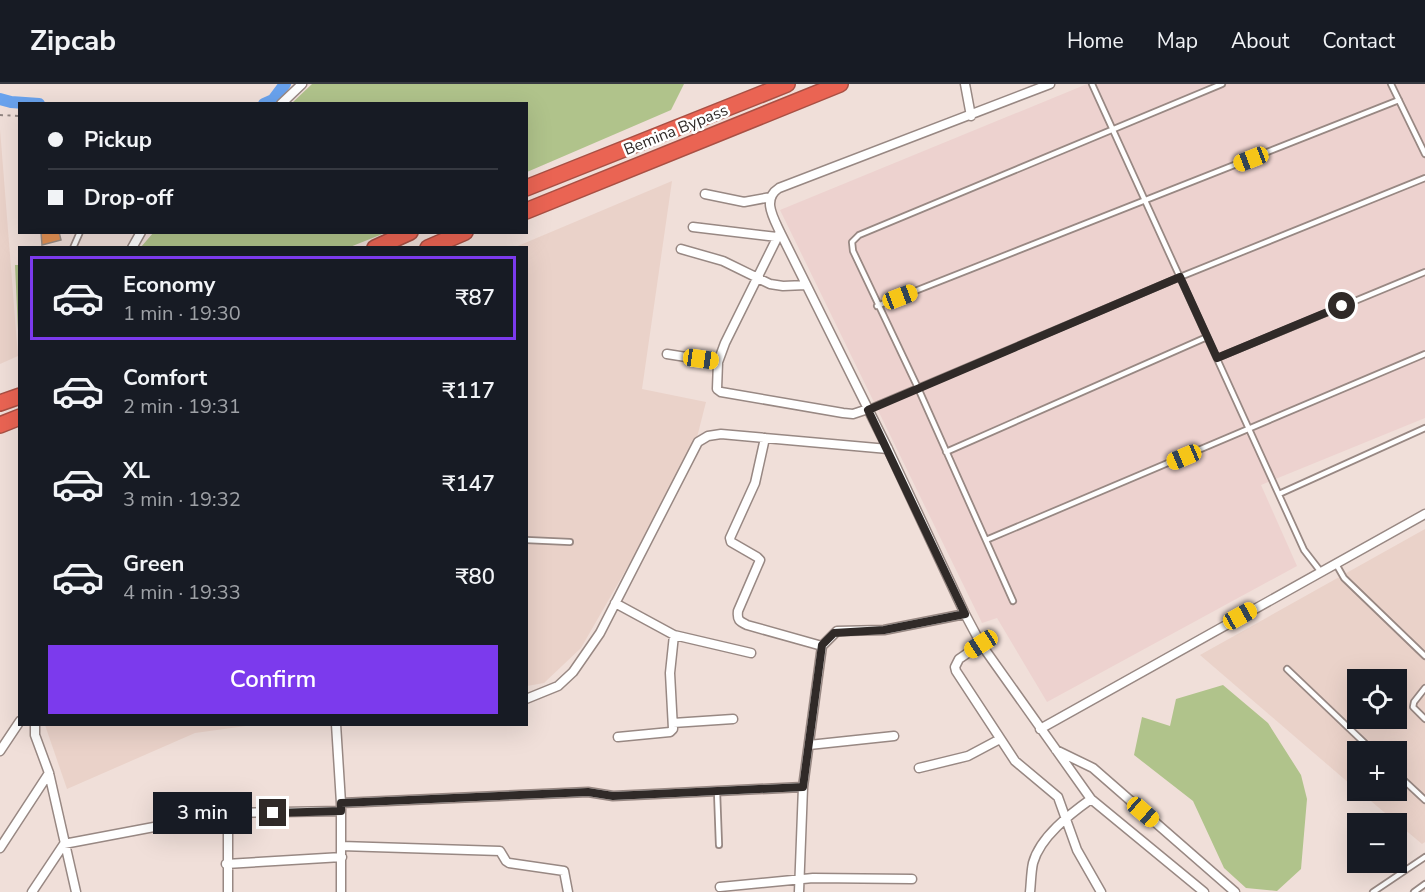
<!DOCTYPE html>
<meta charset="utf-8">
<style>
body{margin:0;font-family:"Nunito Sans",sans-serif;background:#20242c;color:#f1f3f6;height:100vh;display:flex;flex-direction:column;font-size:22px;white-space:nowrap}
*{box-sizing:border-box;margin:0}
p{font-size:20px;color:#9ea1a6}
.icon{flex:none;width:33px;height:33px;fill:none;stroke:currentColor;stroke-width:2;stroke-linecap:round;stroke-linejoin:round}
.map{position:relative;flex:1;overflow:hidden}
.drawer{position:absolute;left:18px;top:162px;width:510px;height:480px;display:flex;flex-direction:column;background:#171b24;border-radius:0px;box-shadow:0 6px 24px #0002}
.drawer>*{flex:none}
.top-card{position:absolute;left:18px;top:18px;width:510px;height:132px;border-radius:0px;box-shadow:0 6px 24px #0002;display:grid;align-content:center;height:132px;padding:0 30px;background:#171b24}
.controls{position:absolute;left:1347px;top:585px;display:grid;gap:12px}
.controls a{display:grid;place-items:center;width:60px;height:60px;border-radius:0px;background:#171b24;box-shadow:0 6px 24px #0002;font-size:30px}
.end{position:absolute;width:27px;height:27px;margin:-14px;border:8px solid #302a28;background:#fff;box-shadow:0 0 0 3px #fff}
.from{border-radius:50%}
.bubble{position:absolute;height:42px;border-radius:0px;background:#171b24;box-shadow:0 6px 24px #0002;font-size:20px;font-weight:600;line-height:42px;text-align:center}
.car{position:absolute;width:18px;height:36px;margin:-18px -9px;border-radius:8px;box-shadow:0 0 4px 2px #0007;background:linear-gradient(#f5c518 24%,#345 0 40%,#f5c518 0 76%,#345 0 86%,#f5c518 0)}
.top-card b{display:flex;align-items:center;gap:21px;height:57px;font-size:22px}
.top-card b+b{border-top:2px solid #363941}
.top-card i{width:15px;height:15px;background:#f1f3f6}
ul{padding:10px 0 0;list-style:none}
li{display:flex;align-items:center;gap:18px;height:84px;margin:0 12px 9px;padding:0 18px;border:3px solid transparent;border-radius:0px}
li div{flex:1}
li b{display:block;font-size:22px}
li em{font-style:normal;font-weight:600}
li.selected{border-color:#7c3aed}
li>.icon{width:54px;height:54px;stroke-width:1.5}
.button{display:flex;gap:12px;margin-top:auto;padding:12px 30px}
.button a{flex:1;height:69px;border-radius:0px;background:#7c3aed;color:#fff;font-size:24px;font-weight:600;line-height:69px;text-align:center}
header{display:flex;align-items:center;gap:36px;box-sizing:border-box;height:84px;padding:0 30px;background:#171b24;border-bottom:2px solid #363941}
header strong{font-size:28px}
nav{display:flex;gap:33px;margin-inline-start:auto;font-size:21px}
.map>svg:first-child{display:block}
.commercial{fill:#edd2cf}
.built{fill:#ead2c9;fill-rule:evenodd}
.green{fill:#b0c38b}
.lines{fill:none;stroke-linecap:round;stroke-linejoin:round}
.canal{stroke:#69a2ed;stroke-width:12}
.building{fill:#e59355;stroke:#9b8e85;stroke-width:1.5}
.lane-casing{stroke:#988883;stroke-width:8}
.street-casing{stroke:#988883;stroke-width:11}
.highway-casing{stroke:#a95044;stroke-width:18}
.path{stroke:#928682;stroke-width:2;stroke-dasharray:3 4.5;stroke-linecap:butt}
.lane{stroke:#fff;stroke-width:4.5}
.street{stroke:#fff;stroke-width:8}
.highway{stroke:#ea6453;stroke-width:15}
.route{stroke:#302a28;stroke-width:8}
.labels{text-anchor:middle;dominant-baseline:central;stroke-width:5;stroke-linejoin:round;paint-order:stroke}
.street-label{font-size:16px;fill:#302a28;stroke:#fff}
</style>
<header>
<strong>Zipcab</strong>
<nav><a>Home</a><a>Map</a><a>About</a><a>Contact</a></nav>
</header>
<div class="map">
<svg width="1425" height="808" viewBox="0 0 1425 808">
<rect width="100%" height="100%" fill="#f0dfd9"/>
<!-- commercial -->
<path class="commercial" d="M1087 0H1425V334L1261 401 1297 482 1047 618 997 534 982 539 780 126Z"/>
<!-- built -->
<path class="built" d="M0 45 18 272 0 280Z
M672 97 642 305 706 318 693 369 581 564 544 599 527 602 526 164H513Z
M1425 445V758L1422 760 1359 707 1396 706V668H1358L1357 706 1200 571ZM1358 596H1396V634H1358Z
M45 641V640L253 641 195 649 67 705Z"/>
<!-- green -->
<path class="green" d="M312 0H684L671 26 527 88 526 20 292 19Z
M153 149V148L385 149 350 163H141Z
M15 181H19V268Z
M1223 601 1268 639 1301 691 1307 715 1301 785 1277 807 1246 804 1224 784 1193 717 1134 671 1142 633 1170 642 1176 615Z"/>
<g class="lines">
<!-- canal -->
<path class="canal" d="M0 15 11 18 39 20
M264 20 273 16 285 0"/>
</g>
<!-- building -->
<path class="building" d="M41 148H59L61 156 42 161Z"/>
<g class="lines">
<defs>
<path id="lane" d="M1092 0 1304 466 1321 488
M1391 0 1425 70
M73 164 80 148
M877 222 1399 16
M1217 274 1425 188
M868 325 1180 193 1425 94
M946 368 1207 253
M1279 410 1425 344
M526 456 570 458
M986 456 1425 270
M1336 480 1344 494 1425 572
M1013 517 918 304 853 167 852 158 859 151 1222 0
M1287 585 1374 668
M1425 604 1414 618 1413 623 1425 635
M1396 689 1425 716
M717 707 719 761
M1373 808 1425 773
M1414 808 1425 800"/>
<path id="street" d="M965 0 971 32
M1050 0 779 104C762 115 773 133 780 148L888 365 965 530 981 560 1091 715 1204 808
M281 20 302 0
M705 110 744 118 771 113
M693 143 777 153
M780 148 725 259 718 278 717 305 721 308 843 329 853 330 868 325
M132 164 141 148
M681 165 723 177 770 200 783 202 806 201
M667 270 718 278
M765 354 755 399 730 454 731 458 757 473 760 476 738 527C737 536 739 537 747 541L822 562
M615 519 674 551 751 569
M981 560 959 575 955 583 956 587 1015 677 1058 713 1077 766 1101 808
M526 615 558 602 573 588 600 549 698 358 708 352 721 350 888 365
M673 639 733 635
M35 640V651L49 689 76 808
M336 640 341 719V808
M1040 645 1425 430
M618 653 670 648 673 645 670 589 674 551
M809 661 894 652
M1056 666 1093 684 1235 808
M0 667 20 637
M919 684 968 672 1000 655
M341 719 588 708 613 712 803 703
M228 729 341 727
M341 762 500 767 506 777 509 779 564 787 568 808
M0 764 49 689
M226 780 342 773
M720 803 813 794 912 795
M32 808 64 760 228 729V808
M799 808 803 703 822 562 837 547 884 546 965 530
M1030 808C1031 799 1031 788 1033 779 1040 753 1070 730 1091 715"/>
<path id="highway" d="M526 104 787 0
M526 127 840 0
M375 164 410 148
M428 164 465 148
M0 319 20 312
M0 341 20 333"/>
</defs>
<!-- lane casing -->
<use href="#lane" class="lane-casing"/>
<!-- street casing -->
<use href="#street" class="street-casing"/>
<!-- highway casing -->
<use href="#highway" class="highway-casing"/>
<!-- path -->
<path class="path" d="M0 31 20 32"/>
<!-- lane -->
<use href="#lane" class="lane"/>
<!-- street -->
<use href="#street" class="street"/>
<!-- highway -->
<use href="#highway" class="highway"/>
</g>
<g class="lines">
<!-- route -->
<path class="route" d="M273 729 341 727V719L588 708 613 712 803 703 822 561 834 549 884 546 965 530 868 326 1180 193 1217 274 1342 222"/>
</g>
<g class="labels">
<!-- street labels -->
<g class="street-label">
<text transform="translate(676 46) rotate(-22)">Bemina Bypass</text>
</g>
</g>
</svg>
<div class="controls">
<a><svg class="icon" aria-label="locate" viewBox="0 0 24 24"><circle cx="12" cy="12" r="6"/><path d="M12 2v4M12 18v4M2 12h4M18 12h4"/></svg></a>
<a>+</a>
<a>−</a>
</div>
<i class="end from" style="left:1342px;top:222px"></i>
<i class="end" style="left:273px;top:729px"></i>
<div class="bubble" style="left:153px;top:708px;width:99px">3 min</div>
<i class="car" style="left:1251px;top:75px;rotate:249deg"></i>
<i class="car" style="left:900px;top:213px;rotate:69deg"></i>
<i class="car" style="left:701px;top:275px;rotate:98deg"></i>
<i class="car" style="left:1184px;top:373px;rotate:247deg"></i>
<i class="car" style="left:1240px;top:532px;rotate:61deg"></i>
<i class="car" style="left:981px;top:560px;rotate:237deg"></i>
<i class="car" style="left:1143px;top:728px;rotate:131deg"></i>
<div class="top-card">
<b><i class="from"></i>Pickup</b>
<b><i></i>Drop-off</b>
</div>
<section class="drawer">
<ul>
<li class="selected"><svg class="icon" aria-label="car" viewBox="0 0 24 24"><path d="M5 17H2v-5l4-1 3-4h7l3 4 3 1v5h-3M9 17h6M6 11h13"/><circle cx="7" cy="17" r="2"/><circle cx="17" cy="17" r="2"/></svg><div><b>Economy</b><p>1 min · 19:30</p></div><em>₹87</em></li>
<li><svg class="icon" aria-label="car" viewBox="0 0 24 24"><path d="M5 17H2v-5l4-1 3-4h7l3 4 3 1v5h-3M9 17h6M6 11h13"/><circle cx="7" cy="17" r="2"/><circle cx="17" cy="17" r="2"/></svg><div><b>Comfort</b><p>2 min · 19:31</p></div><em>₹117</em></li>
<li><svg class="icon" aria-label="car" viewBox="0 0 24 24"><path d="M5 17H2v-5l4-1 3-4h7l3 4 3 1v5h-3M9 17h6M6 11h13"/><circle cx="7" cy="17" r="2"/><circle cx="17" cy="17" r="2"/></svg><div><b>XL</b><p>3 min · 19:32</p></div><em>₹147</em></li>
<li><svg class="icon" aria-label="car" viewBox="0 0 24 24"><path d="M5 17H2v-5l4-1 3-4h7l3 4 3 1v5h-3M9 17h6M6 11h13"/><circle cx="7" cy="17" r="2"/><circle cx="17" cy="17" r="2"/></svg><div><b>Green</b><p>4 min · 19:33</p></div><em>₹80</em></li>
</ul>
<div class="button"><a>Confirm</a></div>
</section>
</div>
